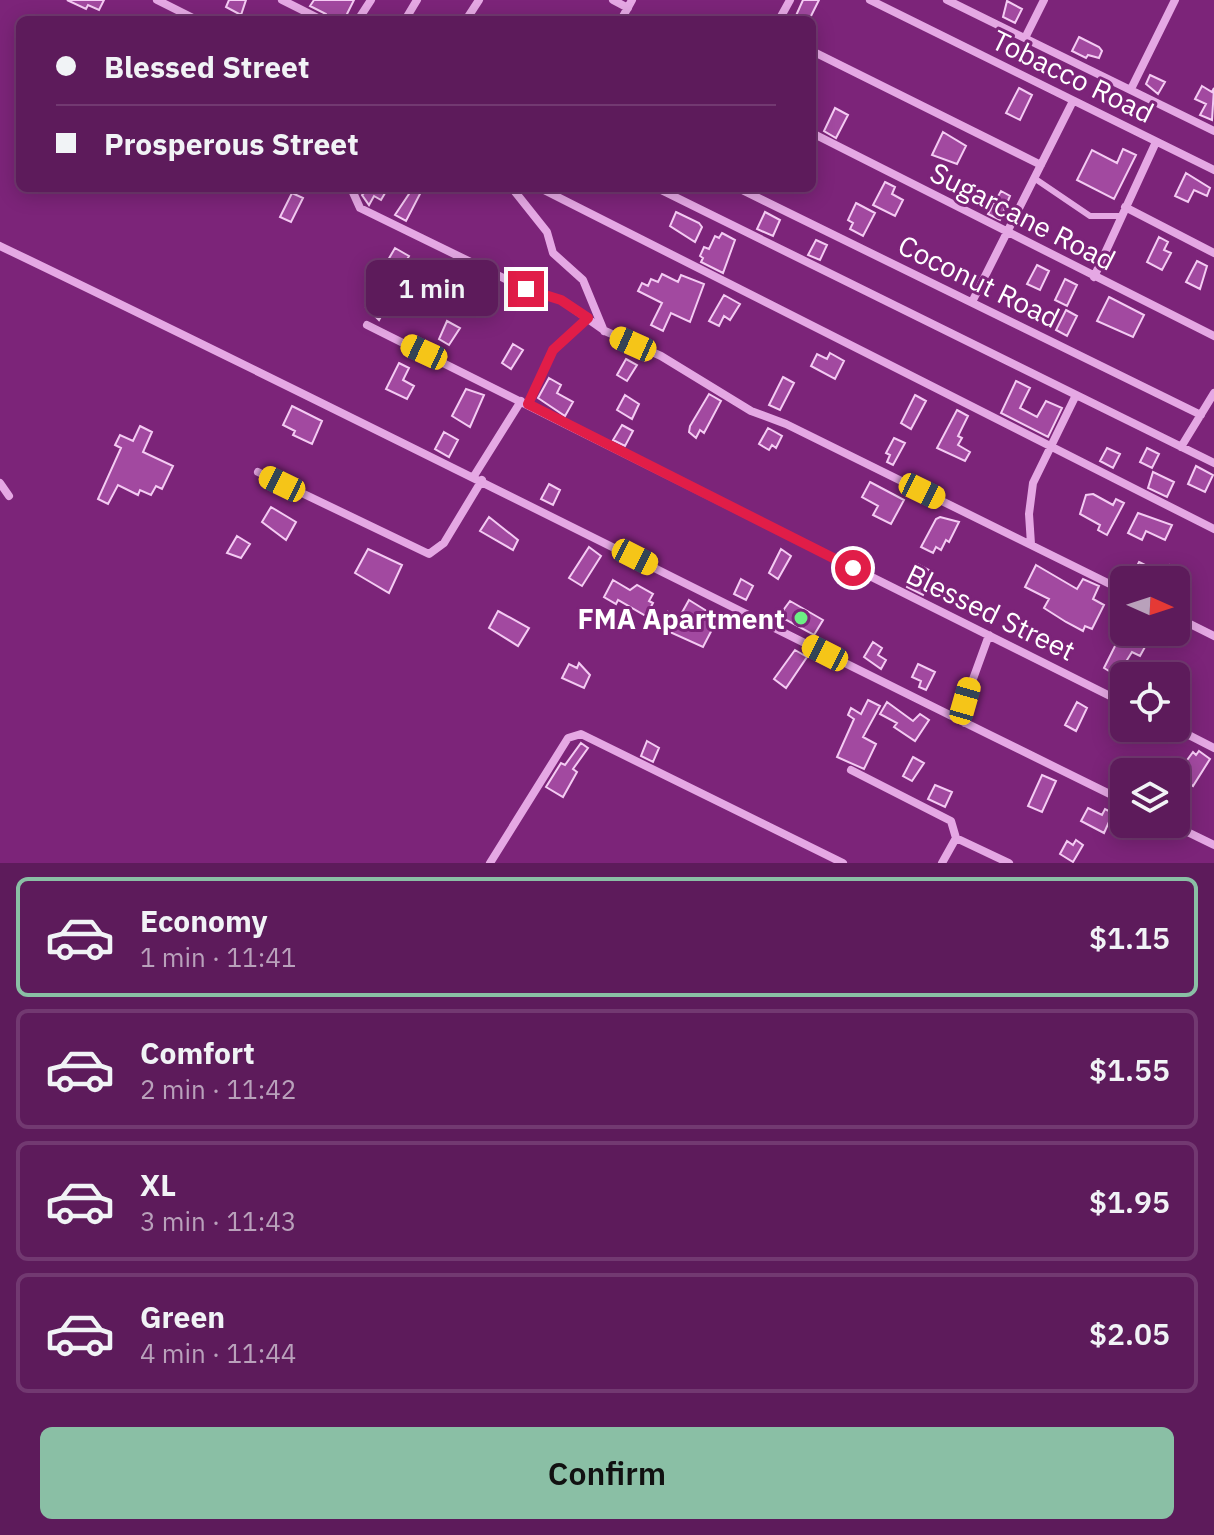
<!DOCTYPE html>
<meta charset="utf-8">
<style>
body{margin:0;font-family:"IBM Plex Sans",sans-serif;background:#632461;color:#f1f3f6;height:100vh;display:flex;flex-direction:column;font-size:30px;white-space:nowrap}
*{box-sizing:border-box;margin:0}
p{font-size:26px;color:#b9a1bb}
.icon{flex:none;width:44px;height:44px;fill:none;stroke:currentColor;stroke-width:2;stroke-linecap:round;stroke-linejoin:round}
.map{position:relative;height:863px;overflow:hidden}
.panel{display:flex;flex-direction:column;background:#5d1b5b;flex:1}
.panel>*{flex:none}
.hud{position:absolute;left:16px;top:16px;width:800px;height:176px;border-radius:12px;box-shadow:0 4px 20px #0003,0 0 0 2px #723971;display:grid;align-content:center;height:176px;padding:0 40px;background:#5d1b5b}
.needle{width:52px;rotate:93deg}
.tools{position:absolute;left:1110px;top:566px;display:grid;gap:16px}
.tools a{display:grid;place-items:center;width:80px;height:80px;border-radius:12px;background:#5d1b5b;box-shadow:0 4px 20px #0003,0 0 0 2px #723971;font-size:40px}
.end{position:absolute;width:36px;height:36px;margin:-18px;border:10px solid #e11d48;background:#fff;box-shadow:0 0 0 4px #fff}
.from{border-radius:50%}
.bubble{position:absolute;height:56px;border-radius:12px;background:#5d1b5b;box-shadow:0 4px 20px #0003,0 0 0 2px #723971;font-size:26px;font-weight:600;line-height:56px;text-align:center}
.car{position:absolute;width:24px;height:48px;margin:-24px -12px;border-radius:10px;box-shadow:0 0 6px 2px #0007;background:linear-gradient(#f5c518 24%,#345 0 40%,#f5c518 0 76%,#345 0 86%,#f5c518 0)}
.hud b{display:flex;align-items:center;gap:28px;height:76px;font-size:30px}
.hud b+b{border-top:2px solid #723971}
.hud i{width:20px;height:20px;background:#f1f3f6}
ul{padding:14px 0 0;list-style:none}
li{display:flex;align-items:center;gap:24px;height:120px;margin:0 16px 12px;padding:0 24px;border:4px solid #723971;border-radius:12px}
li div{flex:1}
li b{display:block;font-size:30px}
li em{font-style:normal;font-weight:600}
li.current{border-color:#8abfa5}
li>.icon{width:72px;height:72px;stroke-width:1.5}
.button{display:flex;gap:16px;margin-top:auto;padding:16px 40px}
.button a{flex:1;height:92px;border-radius:12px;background:#8abfa5;color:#111;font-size:32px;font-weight:600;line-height:92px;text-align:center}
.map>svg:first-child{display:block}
.building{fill:#a249a0;stroke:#f4cbf3;stroke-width:2}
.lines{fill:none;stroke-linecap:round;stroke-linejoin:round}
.service{stroke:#e5a8e4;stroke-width:6}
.minor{stroke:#e5a8e4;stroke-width:8}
.route{stroke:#e11d48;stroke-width:10}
.poi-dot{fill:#6cef84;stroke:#7c2479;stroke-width:3}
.labels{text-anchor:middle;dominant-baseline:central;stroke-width:6;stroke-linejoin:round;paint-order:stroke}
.street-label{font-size:28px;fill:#fff;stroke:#7c2479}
.poi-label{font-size:28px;font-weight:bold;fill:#fff;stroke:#7c2479;text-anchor:end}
</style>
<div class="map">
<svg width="1214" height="863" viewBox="0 0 1214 863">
<rect width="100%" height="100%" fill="#7c2479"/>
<!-- building -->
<path class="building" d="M67 0H104L99 10 88 5 86 9Z
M229 0H246L241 15 226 7Z
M314 0H354L344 20H329L326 14 310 6Z
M803 0H819L809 20H794Z
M1007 1 1022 9 1015 23 1003 17Z
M1079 37 1099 47 1102 51 1099 58 1088 55 1086 58 1072 51Z
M1150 75 1165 82 1158 94 1146 84Z
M1202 86 1212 92 1214 88 1212 120 1200 115 1206 104 1195 99Z
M1019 88 1032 95 1020 120 1006 113Z
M835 108 848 115 836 138 824 131Z
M943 132 966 146 957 164 932 155Z
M1123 149 1136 155 1114 199 1077 180 1092 150 1117 163Z
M1186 173 1210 188 1207 196 1194 190 1188 202 1175 196Z
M885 182 895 187 892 194 903 200 895 216 873 205Z
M360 188H388L381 200 374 196 369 205 362 195 366 191Z
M413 188 421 192 406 221 395 215Z
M1001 191 1010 196 1000 220 988 214Z
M292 193 303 198 291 222 280 217Z
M856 203 875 213 863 236 850 229 853 223 848 220Z
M676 212 699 223 702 227 695 242 670 226Z
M765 212 780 220 773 236 757 229Z
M722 233 735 240 723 273 701 262 703 258 700 256 704 247 709 249 715 236 719 238Z
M1159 237 1168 242 1164 250 1171 253 1162 270 1147 262Z
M816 240 827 245 820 260 808 255Z
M395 248 409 256 398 275 384 267Z
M1197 261 1207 266 1200 289 1186 282Z
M1037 265 1049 271 1040 290 1027 284Z
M421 271 429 275 426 280 440 288 434 299 413 285Z
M662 274 678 282 681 275 704 284 690 322 671 313 663 331 651 325 662 303 638 291 642 283 648 286 651 279 658 282Z
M451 275 463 282 454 298 442 290Z
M1065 279 1077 285 1067 306 1055 300Z
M375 291 390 300 379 320 366 307Z
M724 295 740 304 730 320 724 316 719 326 709 321Z
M1109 297 1144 315 1133 337 1097 321Z
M1066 310 1077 316 1067 336 1056 330Z
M447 321 460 328 449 345 439 339Z
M513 344 523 350 511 369 502 363Z
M830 353 844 361 835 379 811 366 817 354 827 359Z
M626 359 637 365 627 381 617 375Z
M399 363 409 368 403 380 414 386 407 399 386 389Z
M783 377 794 383 780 410 769 405Z
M549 378 561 385 557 393 573 402 565 416 538 398Z
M1016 381 1030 388 1020 408 1037 417 1046 401 1062 408 1048 437 1001 413Z
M466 389 484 395 470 427 452 416Z
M709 394 721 401 704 433 700 430 696 438 689 432 690 426Z
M625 395 639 404 632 419 617 410Z
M915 395 926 401 911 429 901 423Z
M292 406 322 421 312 444 293 435 295 431 283 425Z
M957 410 968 416 958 436 962 438 958 445 970 452 965 461 937 448Z
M622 425 633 431 625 446 613 440Z
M140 426 152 432 143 452 173 466 162 489 156 486 151 495 140 490 138 495 118 485 108 504 98 499 121 448 115 445 120 435 133 441Z
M768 428 782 436 776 448 772 445 769 450 759 444Z
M444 432 458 440 449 457 435 449Z
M894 438 905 443 893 465 887 462 890 455 886 453Z
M1107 448 1120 454 1113 468 1100 461Z
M1147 448 1159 454 1152 468 1140 462Z
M1196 466 1213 475 1205 492 1188 484Z
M1153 472 1174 482 1167 497 1148 488Z
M870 482 904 500 891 524 873 515 878 506 862 497Z
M549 484 560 490 553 505 541 499Z
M1093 494 1113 505 1116 499 1124 503 1107 535 1098 530 1100 525 1080 514 1086 495Z
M271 507 296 522 286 540 262 522Z
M1138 513 1172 525 1165 540 1146 531 1142 540 1128 533Z
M489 517 518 540 513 550 480 531Z
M940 517 959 522 949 542 946 540 941 550 936 547 933 553 921 547 936 519Z
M237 536 250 544 241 558 227 553Z
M589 547 601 556 582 586 569 578Z
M368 549 402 565 389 593 355 573Z
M781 549 791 556 778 579 769 573Z
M1139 562 1165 575 1170 565 1178 569 1175 580H1130Z
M917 564 931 571 928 575 932 577 923 595 907 587Z
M1036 565 1077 589 1083 579 1099 586 1093 599 1104 605 1092 629 1085 626 1083 631 1066 622 1044 608 1049 599 1025 587Z
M741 579 753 586 746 600 734 594Z
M613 580 630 590 637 585 653 594 649 601 653 603 646 616 618 600 616 604 604 597Z
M689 600 718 618 703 647 661 628 668 612 679 618Z
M790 601 823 620 814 635 779 616Z
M498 611 529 628 518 646 489 628Z
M1122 632 1151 636 1140 656 1132 652 1117 676 1104 668Z
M873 642 882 648 878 655 886 660 881 669 864 657Z
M795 650 807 657 786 688 774 679Z
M579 663 590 675 584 688 562 678 569 664 577 668Z
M918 664 935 672 926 690 919 687 921 681 912 677Z
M868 700 880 706 863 737 876 744 864 769 837 757 854 719 848 715 851 708 861 714Z
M887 702 913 721 920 714 929 720 915 741 894 727 897 723 880 714Z
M1077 702 1087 708 1076 731 1065 725Z
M647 741 659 748 653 762 641 756Z
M581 743 588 748 573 769 577 772 563 797 546 787 561 763 565 765Z
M1199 751 1210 759 1193 786 1181 778 1186 770 1182 767 1193 752 1196 755Z
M913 757 924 763 912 781 903 776Z
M1042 775 1056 781 1042 812 1028 806Z
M935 785 952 792 945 807 928 799Z
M1088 808 1102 815 1105 809 1113 813 1104 833 1081 821Z
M1076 840 1083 845 1073 862 1060 854 1067 841 1073 845Z"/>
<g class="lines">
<!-- service -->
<path class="service" d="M1034 178 1090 216H1121"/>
<!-- minor -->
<path class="minor" d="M157 0 197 20
M282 0 322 20
M613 0 628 8
M870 0 1214 170
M947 0 1214 131
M358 20 371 0
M405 20 417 0
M466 20 479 0
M621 20 632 0
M779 20 790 0
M1025 38 1044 0
M812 51 1041 165
M1131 89 1175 0
M812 133 1214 336
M351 188 360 208 526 289 561 300 605 331 661 356 751 411 786 424 1124 591
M512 188 547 232 553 253 583 280 604 331
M540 188 1214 529
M657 188 1214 463
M738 188 1201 415
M1125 207 1214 253
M0 246C377 427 749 617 1124 801
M1094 277 1156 142
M972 302 1073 101
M367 325 1124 703
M528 404 553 350 588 318
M1181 447 1214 393
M258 472 429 554 444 543 482 480
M474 476 521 401
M0 483 9 496
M1031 544 1029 514 1033 483 1076 395
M1176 617 1214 636
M965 723V701L989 635
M1175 728 1214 748
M851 770 951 821 956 838 942 863
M1171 824 1214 845
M956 838 1009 863
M490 863 568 738 581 734 843 863"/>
</g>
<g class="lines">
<!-- route -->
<path class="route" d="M526 289 561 300 588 318 553 350 528 404 853 568"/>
</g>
<!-- markers -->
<circle class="poi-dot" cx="801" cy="618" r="8"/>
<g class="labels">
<!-- street labels -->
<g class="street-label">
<text transform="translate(1073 76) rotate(26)">Tobacco Road</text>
<text transform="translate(1023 216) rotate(27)">Sugarcane Road</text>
<text transform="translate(979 281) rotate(26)">Coconut Road</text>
<text transform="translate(991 612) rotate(26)">Blessed Street</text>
</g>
<!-- poi labels -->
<g class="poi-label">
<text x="785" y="618">FMA Apartment</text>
</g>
</g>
</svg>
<div class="tools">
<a><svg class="needle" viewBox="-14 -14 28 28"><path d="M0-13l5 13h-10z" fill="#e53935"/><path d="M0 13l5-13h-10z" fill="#b9a1bb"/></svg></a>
<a><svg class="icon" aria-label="locate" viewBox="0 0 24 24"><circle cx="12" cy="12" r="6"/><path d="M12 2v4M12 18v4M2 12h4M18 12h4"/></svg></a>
<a><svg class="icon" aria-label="layers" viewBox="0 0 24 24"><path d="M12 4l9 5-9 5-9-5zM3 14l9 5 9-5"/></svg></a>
</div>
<i class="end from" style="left:853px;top:568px"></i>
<i class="end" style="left:526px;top:289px"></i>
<div class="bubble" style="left:366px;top:260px;width:132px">1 min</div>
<i class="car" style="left:633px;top:344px;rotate:294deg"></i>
<i class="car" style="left:424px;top:352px;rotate:295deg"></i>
<i class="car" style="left:282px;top:484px;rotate:296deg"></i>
<i class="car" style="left:922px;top:491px;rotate:116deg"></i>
<i class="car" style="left:635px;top:557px;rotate:117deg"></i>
<i class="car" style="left:825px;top:653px;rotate:297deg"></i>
<i class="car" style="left:965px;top:701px;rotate:16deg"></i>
<div class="hud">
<b><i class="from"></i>Blessed Street</b>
<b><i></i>Prosperous Street</b>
</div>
</div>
<section class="panel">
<ul>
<li class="current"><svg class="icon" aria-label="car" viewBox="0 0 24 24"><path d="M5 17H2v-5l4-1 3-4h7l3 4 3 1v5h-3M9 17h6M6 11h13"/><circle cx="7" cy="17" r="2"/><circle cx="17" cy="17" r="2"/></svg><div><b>Economy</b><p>1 min · 11:41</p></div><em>$1.15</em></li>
<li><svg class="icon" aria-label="car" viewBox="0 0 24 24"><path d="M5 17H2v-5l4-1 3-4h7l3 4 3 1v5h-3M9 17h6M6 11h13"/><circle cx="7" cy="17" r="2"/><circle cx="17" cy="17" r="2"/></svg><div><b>Comfort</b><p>2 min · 11:42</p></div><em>$1.55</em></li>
<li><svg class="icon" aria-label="car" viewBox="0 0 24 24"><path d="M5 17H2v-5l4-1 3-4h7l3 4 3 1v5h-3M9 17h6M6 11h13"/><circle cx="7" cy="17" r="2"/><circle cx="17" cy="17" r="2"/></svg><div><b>XL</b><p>3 min · 11:43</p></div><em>$1.95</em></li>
<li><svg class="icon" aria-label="car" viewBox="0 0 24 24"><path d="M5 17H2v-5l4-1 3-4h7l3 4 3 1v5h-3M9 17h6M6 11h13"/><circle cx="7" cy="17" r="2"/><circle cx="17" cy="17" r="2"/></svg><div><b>Green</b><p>4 min · 11:44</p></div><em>$2.05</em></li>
</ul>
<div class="button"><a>Confirm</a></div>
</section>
